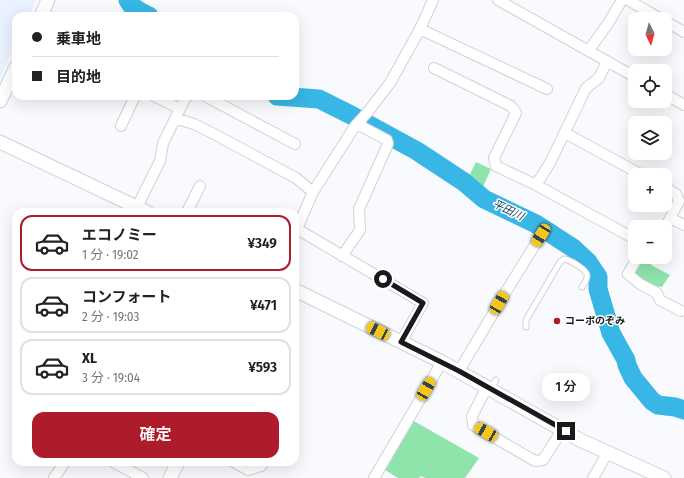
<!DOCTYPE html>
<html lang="ja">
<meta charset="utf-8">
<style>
body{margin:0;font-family:"Fira Sans Condensed","Noto Sans JP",sans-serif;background:#f6f6f6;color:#222;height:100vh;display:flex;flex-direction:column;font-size:15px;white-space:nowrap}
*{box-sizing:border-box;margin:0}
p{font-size:13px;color:#767676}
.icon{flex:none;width:22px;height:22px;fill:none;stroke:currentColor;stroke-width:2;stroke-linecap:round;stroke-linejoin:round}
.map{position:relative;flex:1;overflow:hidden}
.details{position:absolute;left:12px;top:208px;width:287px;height:258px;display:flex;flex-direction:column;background:#fff;border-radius:12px;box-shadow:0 4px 16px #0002}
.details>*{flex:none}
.hud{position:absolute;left:12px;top:12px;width:287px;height:88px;border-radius:12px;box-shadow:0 4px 16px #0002;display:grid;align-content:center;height:88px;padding:0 20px;background:#fff}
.needle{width:26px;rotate:175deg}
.tools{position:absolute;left:628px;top:12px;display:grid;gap:8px}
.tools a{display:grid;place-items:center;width:44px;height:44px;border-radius:8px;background:#fff;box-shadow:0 4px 16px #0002;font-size:20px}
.end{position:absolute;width:18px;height:18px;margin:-9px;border:5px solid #181a1c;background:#fff;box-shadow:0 0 0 2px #fff}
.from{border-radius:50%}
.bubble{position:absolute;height:28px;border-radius:12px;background:#fff;box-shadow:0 4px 16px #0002;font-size:13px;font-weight:600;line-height:28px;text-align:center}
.car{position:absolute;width:12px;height:24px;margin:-12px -6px;border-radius:5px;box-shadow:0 0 3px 1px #0007;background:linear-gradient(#f5c518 24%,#345 0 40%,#f5c518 0 76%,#345 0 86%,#f5c518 0)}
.hud b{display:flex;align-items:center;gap:14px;height:38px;font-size:15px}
.hud b+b{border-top:1px solid #e0e0e0}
.hud i{width:10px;height:10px;background:#222}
ul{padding:7px 0 0;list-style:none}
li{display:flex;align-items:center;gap:12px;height:56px;margin:0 8px 6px;padding:0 12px;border:2px solid #e0e0e0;border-radius:12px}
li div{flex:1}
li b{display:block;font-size:15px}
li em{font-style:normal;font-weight:600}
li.active{border-color:#ae1b2b}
li>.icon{width:36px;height:36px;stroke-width:1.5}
.cta{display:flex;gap:8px;margin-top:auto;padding:8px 20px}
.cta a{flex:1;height:46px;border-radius:12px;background:#ae1b2b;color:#fff;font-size:16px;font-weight:600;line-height:46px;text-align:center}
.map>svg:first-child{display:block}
.built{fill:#ebf2ff}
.green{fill:#8fe4ac}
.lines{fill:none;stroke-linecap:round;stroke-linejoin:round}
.river{stroke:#38b6e5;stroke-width:19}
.service-casing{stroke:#cfd2d8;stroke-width:7}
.minor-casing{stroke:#cfd2d8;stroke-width:12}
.tertiary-casing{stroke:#cfd2d8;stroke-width:15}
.service{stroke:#fff;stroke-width:5}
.minor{stroke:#fff;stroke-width:10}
.tertiary{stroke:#fff;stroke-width:13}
.route{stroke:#181a1c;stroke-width:5}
.poi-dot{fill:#ae1b2b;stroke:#fff;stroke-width:1.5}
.labels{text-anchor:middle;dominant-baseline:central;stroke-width:3;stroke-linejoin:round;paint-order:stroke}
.poi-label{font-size:10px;font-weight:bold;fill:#181a1c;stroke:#fff;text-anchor:start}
.water-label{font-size:11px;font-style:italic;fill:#1a4c60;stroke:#fff}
</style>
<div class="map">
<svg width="684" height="478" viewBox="0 0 684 478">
<rect width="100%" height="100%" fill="#f8fafe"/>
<!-- built -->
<path class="built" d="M0 0H36L29 16H16V43L0 77Z"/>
<!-- green -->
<path class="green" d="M476 162 491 169 482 189 468 178Z
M643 257H654L651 265 670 275 662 287C650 286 643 281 635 272Z
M412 420 479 458 465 478H425L421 476 419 478H398L382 468Z"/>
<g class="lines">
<!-- river -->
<path class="river" d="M128 0C132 9 141 12 149 16
M277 96 319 99 351 115 417 151 464 182 484 199 536 224 573 248 588 262 598 277V289L611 333 626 360 627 365 633 378 652 401 658 405 675 407 684 410"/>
<defs>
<path id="service" d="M526 327V320L560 262 564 259C570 260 586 269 587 275 588 279 584 284 582 287
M491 389 496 380"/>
<path id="minor" d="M498 0 635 77
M628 0 661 19
M665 21 684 32
M420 29 547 89
M589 50 609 22 622 0
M434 68 511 106 516 113 494 158 496 166 536 185 635 239
M665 94 684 105
M154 96 180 109
M205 96 295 144
M175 118 194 124 214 134 296 178 313 192
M121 126 135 96
M565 133 642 175
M536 185 550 163 586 88 599 78 607 61
M665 187 676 194 679 201 665 228
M137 207 160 161 163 143 186 97 188 96
M187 212 200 186
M670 218 684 225
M297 229 423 303 401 342
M295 233 313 192 355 126 367 113 390 83 420 29 433 0
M342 256 360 230 359 209 388 144 387 140 357 124
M638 257 628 274 640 284 657 293 660 300 681 311
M459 371 507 290 541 235
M487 387 472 416 473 425 535 461 543 460 562 430
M113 462 143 478
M234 462 248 470 261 466 263 462
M54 478 65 462
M374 478 442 362
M593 478 608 452"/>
<path id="tertiary" d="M41 16 48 0
M0 101 16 67
M0 142 147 212
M295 290 442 362 580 440 664 478
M170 478 178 462"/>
</defs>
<!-- service casing -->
<use href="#service" class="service-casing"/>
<!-- minor casing -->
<use href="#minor" class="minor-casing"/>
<!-- tertiary casing -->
<use href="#tertiary" class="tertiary-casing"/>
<!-- service -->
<use href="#service" class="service"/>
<!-- minor -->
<use href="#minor" class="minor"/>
<!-- tertiary -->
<use href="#tertiary" class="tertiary"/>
</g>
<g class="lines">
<!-- route -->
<path class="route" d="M383 279 423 303 401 342 459 371 566 431"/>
</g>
<!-- markers -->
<circle class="poi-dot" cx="557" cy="321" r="4"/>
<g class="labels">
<!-- poi labels -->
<g class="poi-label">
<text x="565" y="321">コーポのぞみ</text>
</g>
<!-- water labels -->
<g class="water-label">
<text transform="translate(508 210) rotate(26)">平田川</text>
</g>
</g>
</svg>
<div class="tools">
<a><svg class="needle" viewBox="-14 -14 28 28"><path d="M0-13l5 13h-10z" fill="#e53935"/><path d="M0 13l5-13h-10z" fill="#767676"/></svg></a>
<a><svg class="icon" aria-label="locate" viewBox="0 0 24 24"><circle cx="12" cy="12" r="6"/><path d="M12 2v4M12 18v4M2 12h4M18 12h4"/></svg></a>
<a><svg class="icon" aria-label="layers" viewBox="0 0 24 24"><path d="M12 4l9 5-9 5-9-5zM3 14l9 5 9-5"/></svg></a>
<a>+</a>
<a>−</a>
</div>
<i class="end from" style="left:383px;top:279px"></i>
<i class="end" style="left:566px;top:431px"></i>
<div class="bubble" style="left:542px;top:373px;width:48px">1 分</div>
<i class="car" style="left:541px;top:235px;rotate:212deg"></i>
<i class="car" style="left:499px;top:303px;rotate:30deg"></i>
<i class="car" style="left:378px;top:331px;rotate:296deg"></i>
<i class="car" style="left:426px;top:389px;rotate:30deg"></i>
<i class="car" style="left:486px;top:432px;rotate:300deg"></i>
<div class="hud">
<b><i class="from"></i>乗車地</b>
<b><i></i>目的地</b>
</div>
<section class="details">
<ul>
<li class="active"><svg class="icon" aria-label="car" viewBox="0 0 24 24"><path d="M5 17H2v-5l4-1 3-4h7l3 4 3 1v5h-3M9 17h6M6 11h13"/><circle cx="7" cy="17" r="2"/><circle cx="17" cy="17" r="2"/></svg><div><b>エコノミー</b><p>1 分 · 19:02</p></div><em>¥349</em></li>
<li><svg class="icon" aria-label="car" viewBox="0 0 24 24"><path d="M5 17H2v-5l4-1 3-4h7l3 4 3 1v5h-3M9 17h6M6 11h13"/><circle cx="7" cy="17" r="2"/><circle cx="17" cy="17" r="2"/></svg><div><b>コンフォート</b><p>2 分 · 19:03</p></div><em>¥471</em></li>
<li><svg class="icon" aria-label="car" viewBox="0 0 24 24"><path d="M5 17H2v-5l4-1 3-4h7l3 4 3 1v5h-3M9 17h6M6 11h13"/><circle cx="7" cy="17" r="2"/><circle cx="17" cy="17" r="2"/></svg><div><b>XL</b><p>3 分 · 19:04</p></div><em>¥593</em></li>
</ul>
<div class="cta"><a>確定</a></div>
</section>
</div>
